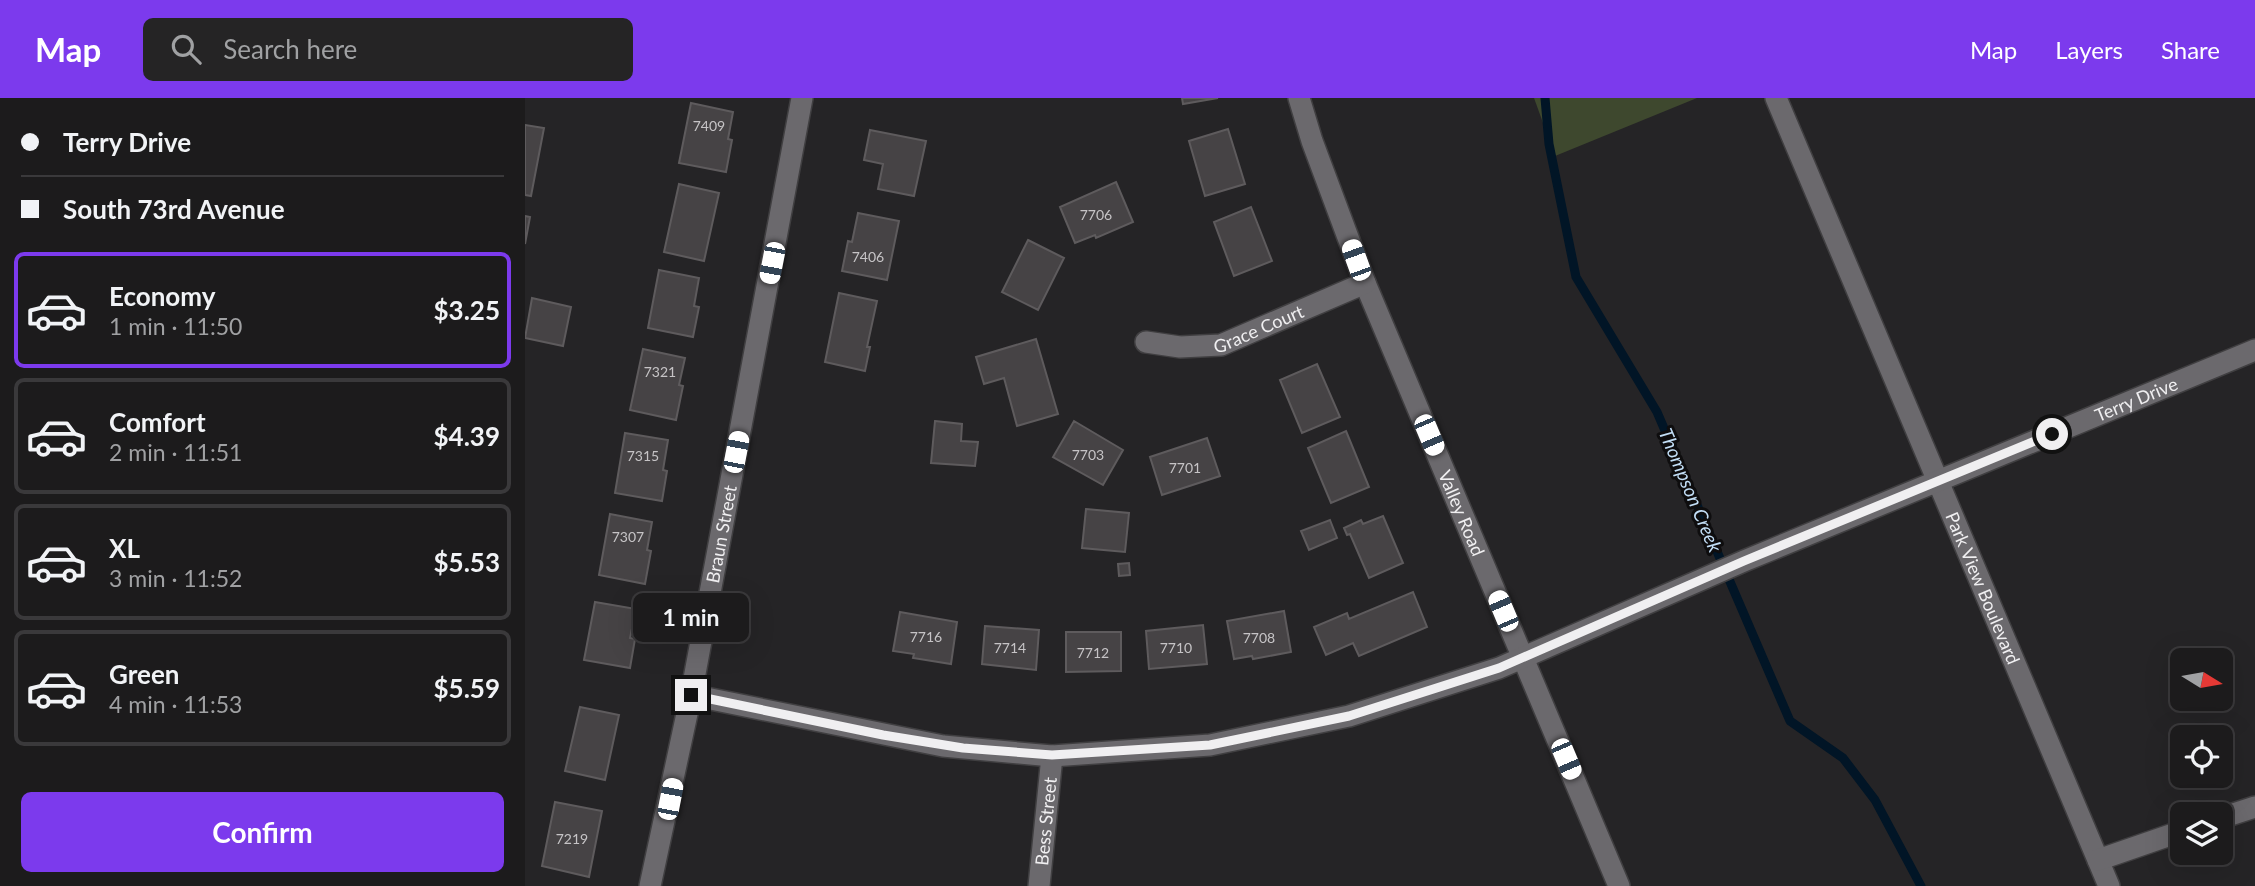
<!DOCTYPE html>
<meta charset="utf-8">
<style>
body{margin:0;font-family:Lato,sans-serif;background:#252425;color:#f1f3f6;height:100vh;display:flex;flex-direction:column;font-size:26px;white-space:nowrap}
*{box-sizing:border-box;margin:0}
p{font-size:23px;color:#a0a1a3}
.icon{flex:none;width:38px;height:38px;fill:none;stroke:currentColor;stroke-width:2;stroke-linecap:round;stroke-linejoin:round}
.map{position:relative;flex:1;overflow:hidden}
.details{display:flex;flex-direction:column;background:#1c1b1c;width:525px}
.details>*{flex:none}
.banner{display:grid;align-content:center;height:154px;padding:0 21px;background:#1c1b1c}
.needle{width:46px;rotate:101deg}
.buttons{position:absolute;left:1645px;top:550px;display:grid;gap:14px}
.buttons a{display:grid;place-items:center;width:63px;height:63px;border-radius:10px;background:#1c1b1c;box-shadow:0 7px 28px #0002,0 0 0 2px #3a393b;font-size:35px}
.end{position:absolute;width:32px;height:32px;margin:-16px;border:9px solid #f0eff1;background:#111;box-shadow:0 0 0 4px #111}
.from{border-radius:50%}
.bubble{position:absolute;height:49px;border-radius:10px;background:#1c1b1c;box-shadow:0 7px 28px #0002,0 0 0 2px #3a393b;font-size:23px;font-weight:700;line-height:49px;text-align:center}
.car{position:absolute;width:21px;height:42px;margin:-21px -10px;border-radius:9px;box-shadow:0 0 5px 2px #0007;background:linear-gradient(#fff 24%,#345 0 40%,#fff 0 76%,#345 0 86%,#fff 0)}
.banner b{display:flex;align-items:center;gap:24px;height:66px;font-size:26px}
.banner b+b{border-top:2px solid #3a393b}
.banner i{width:18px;height:18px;background:#f1f3f6}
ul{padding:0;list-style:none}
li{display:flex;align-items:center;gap:21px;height:116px;margin:0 14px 10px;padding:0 7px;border:4px solid #3a393b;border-radius:10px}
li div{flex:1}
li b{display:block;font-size:26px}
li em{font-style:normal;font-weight:700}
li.selected{border-color:#7c3aed}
li>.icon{width:63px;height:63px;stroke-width:1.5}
.button{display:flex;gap:14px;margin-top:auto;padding:14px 21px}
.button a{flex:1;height:80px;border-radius:10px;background:#7c3aed;color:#fff;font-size:28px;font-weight:700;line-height:80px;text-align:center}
header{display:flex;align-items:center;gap:42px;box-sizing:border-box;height:98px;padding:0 35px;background:#7c3aed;color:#fff}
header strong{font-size:33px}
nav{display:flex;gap:38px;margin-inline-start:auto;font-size:24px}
.search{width:490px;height:63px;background:#252425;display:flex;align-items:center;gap:18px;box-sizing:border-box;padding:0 24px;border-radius:10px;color:#a0a1a3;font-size:26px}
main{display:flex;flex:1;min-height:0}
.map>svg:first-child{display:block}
.green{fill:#3e482e}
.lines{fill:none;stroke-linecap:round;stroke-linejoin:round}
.stream{stroke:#011526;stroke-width:9}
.building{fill:#464345;stroke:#5e5b5d;stroke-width:2}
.minor-casing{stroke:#403f41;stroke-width:24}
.minor{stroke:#6b696d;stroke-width:21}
.route{stroke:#f0eff1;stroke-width:9}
.labels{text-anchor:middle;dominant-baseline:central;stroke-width:6;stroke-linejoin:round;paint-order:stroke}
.number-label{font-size:14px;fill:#c6c4c6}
.street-label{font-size:18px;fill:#f0eff1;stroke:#0e0d0e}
.water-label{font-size:19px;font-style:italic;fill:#c2def6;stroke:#0e0d0e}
</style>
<header>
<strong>Map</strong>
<div class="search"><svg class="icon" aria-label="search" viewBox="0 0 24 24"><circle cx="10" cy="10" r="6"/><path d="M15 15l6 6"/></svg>Search here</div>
<nav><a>Map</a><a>Layers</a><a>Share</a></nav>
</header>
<main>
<section class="details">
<div class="banner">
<b><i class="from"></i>Terry Drive</b>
<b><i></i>South 73rd Avenue</b>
</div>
<ul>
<li class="selected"><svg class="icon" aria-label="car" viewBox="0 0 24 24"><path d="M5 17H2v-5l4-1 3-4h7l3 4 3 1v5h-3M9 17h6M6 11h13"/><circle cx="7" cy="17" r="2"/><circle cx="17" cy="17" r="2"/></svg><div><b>Economy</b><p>1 min · 11:50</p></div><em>$3.25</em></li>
<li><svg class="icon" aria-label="car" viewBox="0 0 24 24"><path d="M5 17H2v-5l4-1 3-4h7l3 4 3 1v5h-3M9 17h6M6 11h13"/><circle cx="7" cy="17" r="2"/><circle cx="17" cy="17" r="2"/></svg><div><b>Comfort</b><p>2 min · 11:51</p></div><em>$4.39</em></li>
<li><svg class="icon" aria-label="car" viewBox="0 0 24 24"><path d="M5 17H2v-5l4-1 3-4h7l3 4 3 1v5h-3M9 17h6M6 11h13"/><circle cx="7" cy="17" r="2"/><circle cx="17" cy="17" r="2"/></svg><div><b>XL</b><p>3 min · 11:52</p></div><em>$5.53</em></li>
<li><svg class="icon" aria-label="car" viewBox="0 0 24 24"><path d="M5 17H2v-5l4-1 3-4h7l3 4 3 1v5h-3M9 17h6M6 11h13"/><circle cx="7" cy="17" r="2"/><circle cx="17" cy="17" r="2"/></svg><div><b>Green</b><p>4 min · 11:53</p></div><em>$5.59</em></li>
</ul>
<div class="button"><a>Confirm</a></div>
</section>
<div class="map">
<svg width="1730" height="788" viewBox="0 0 1730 788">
<rect width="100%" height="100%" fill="#252426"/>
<!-- green -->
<path class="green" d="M1009 0H1172L1030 58Z"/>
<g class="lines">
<!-- stream -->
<path class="stream" d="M1020 0 1024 46 1051 179 1132 314 1265 623 1318 660 1350 702 1396 788"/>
</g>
<!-- building -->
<path class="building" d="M657 0H693L658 6Z
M166 5 208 14 203 41 207 42 201 74 154 65Z
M0 27 19 30 6 98 0 97Z
M703 31 720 86 680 98 664 43Z
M345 32 401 43 389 98 353 91 358 66 339 62Z
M591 84 608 124 571 140 570 137 550 145 535 109Z
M154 86 194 95 179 163 139 154Z
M726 109 747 163 709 178 689 124Z
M333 115 374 123 362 182 317 173 323 143 327 144Z
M0 118 5 119 0 146Z
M503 142 539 160 513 212 477 194Z
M134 172 174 180 169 208 174 209 168 239 123 230Z
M314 195 352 203 342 249H345L340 273 300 264Z
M7 200 46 209 38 248 0 240Z
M511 241 533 316 492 328 479 280 459 286 451 259Z
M118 251 160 260 154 287 158 288 151 322 105 312Z
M792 266 815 319 777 335 755 282Z
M410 323 437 326 436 343 453 344 450 368 406 365Z
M549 323 598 352 578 387 528 359Z
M821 333 844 389 806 405 783 350Z
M100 335 143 342 138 372 142 373 137 403 90 395Z
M682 340 695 378 637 397 625 359Z
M561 411 604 415 600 454 557 450Z
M85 416 127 424 122 452 126 453 120 486 74 477Z
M858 418 878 465 844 480 825 436 822 437 819 430 836 422 838 426Z
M805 422 812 440 784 452 776 433Z
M604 465 605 477 594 478 593 466Z
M888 494 902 529 834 558 828 545 801 557 789 529 822 515 824 521Z
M70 504 111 511 105 540 110 541 105 570 59 562Z
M759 513 766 554 728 561 727 558 709 561 702 523Z
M375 514 432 524 426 566 388 560 389 556 368 553Z
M678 527 682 566 624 571 621 533Z
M460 528 514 532 511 572 457 566Z
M541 534H596V573L541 574Z
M55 609 94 617 80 682 40 673Z
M30 704 77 713 64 779 17 768Z"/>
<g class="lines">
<defs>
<g id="minor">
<path id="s1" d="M774 0 787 43 840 185 1094 788"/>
<path id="s2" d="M1251 0 1584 788"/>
<path id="s3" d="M621 244 655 249 696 247 840 185"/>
<path id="s4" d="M166 597 418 648 527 658 685 647 824 618 974 570 1219 463 1730 252"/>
<path d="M1696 720 1730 709"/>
<path d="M1573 762 1657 733"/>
<path id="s5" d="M125 788 166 597 277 0"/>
<path id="s6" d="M514 788 527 658"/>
</g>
</defs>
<!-- minor casing -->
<use href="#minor" class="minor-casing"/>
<!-- minor -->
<use href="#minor" class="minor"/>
</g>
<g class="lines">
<!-- route -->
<path class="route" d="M166 597 358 637 438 650 527 657 685 647 824 618 974 570 1219 463 1527 336"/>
</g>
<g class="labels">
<!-- number labels -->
<g class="number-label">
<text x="184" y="27">7409</text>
<text x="571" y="116">7706</text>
<text x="343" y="158">7406</text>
<text x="135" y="273">7321</text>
<text x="563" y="356">7703</text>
<text x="118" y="357">7315</text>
<text x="660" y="369">7701</text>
<text x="103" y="438">7307</text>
<text x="401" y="538">7716</text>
<text x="734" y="539">7708</text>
<text x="485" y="549">7714</text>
<text x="651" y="549">7710</text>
<text x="568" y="554">7712</text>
<text x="47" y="740">7219</text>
</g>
<!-- street labels -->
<g class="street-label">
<text stroke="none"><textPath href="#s3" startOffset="116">Grace Court</textPath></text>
<text stroke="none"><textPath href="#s4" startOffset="1516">Terry Drive</textPath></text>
<text stroke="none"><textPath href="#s1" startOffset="446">Valley Road</textPath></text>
<text stroke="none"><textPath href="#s5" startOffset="359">Braun Street</textPath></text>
<text stroke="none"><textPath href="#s2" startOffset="532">Park View Boulevard</textPath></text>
<text stroke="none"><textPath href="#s6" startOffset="65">Bess Street</textPath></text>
</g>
<!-- water labels -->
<g class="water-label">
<text transform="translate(1166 392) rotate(67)">Thompson Creek</text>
</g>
</g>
</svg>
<div class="buttons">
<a><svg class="needle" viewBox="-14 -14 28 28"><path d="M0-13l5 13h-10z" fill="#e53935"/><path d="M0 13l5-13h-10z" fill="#a0a1a3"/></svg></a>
<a><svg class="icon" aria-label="locate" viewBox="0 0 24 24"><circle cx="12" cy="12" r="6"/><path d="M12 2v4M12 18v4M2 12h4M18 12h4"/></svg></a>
<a><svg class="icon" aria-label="layers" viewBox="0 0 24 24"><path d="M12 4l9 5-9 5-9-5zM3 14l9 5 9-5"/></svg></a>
</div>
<i class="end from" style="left:1527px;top:336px"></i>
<i class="end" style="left:166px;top:597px"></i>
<div class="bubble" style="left:108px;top:495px;width:116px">1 min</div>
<i class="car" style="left:831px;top:162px;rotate:340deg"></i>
<i class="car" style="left:247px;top:165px;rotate:191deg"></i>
<i class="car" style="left:904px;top:337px;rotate:157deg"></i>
<i class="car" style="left:211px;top:354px;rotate:11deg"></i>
<i class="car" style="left:978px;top:513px;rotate:337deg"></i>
<i class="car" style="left:1041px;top:661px;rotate:157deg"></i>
<i class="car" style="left:145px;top:701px;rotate:11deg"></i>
</div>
</main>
